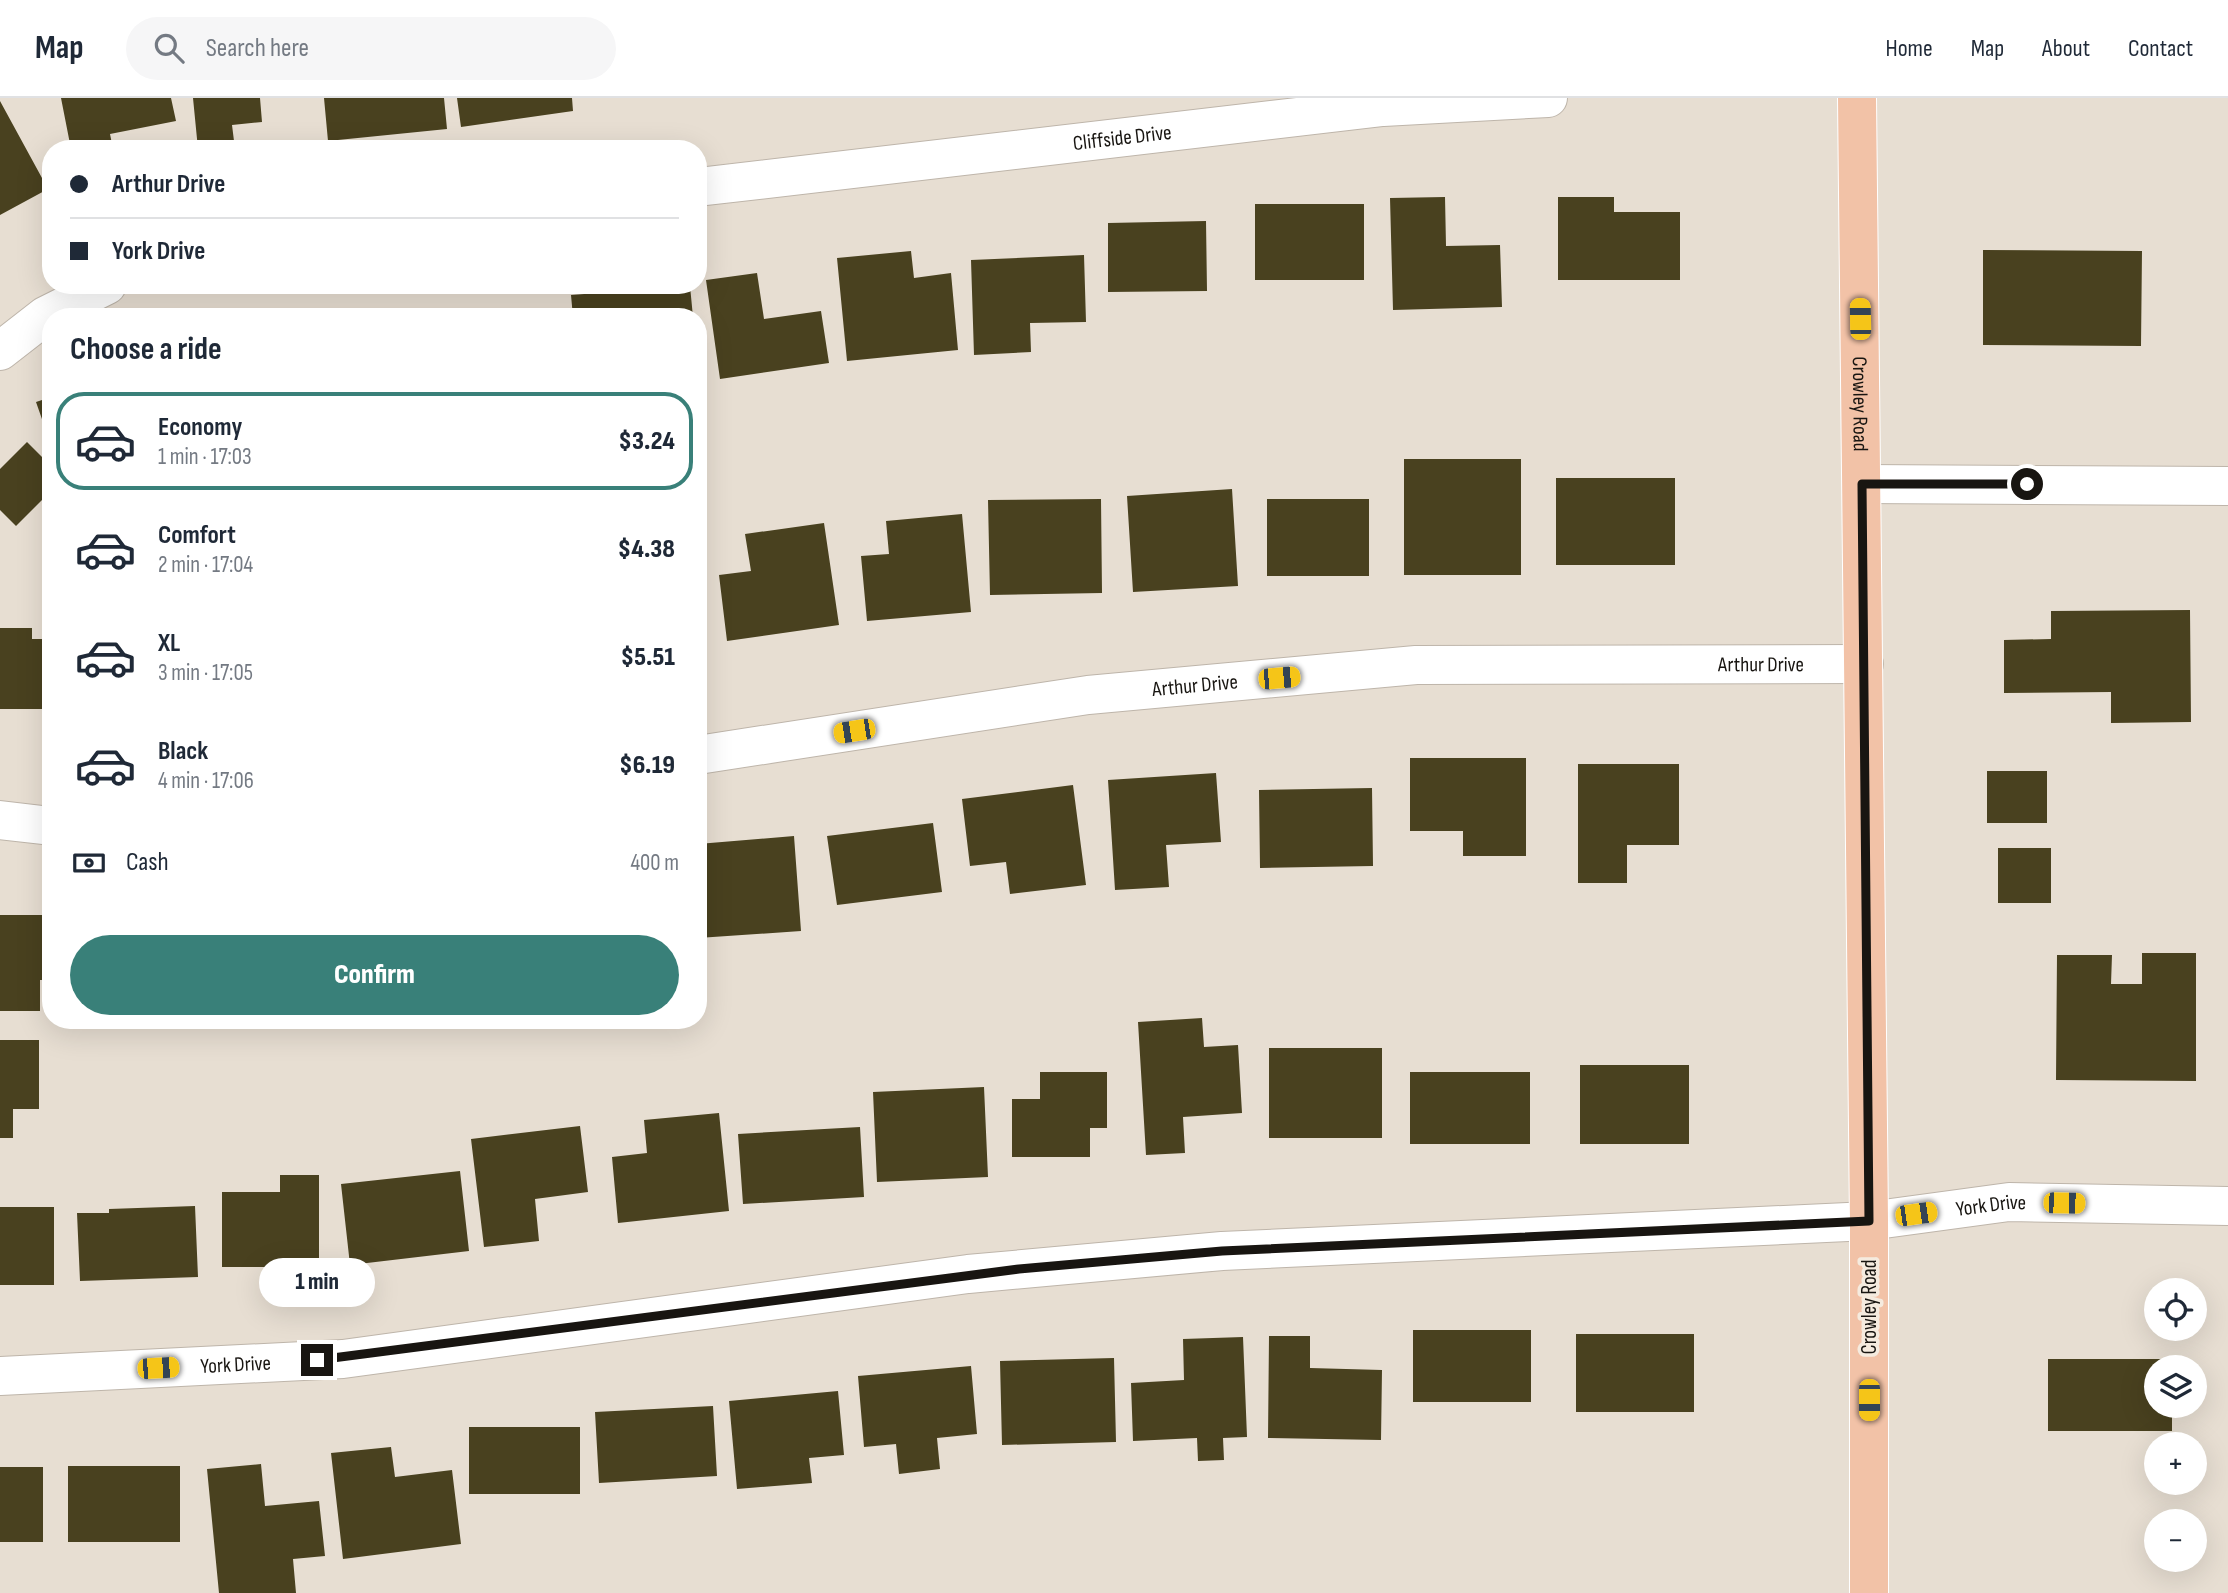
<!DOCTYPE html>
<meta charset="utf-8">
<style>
body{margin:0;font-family:"Sofia Sans Condensed",sans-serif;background:#f6f6f7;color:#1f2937;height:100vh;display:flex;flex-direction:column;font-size:26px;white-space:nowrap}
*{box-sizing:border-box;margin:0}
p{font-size:23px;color:#747a83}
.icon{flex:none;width:38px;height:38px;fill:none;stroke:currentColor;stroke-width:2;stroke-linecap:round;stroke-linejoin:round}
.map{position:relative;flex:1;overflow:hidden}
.details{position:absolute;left:42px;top:210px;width:665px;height:721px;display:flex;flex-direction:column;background:#fff;border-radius:28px;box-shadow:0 7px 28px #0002}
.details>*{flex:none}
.hud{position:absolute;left:42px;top:42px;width:665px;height:154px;border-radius:28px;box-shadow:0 7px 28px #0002;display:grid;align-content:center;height:154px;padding:0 28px;background:#fff}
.tools{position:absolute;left:2144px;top:1180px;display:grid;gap:14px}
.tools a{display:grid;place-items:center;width:63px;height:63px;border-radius:50%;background:#fff;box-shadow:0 7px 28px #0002;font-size:35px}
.end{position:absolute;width:32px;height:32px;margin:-16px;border:9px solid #181511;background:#fff;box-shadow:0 0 0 4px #fff}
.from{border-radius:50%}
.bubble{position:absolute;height:49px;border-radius:24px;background:#fff;box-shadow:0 7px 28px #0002;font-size:23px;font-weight:800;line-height:49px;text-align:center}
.car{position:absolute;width:21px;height:42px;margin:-21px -10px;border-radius:9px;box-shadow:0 0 5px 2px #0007;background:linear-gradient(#f5c518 24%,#345 0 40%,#f5c518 0 76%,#345 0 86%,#f5c518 0)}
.hud b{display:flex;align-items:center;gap:24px;height:66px;font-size:26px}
.hud b+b{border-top:2px solid #e0e1e3}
.hud i{width:18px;height:18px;background:#1f2937}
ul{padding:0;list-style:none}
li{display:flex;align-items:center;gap:21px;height:98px;margin:0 14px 10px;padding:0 14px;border:4px solid transparent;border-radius:28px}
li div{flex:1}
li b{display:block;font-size:26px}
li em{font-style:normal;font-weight:800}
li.current{border-color:#398079}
li>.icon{width:63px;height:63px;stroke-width:1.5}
h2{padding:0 28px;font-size:32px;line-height:84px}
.pay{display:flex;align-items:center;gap:18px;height:77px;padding:0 28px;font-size:26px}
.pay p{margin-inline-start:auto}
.button{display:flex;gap:14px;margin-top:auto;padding:14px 28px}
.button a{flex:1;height:80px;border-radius:42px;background:#398079;color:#fff;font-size:28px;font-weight:800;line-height:80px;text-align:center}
header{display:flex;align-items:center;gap:42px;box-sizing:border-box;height:98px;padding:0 35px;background:#fff;border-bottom:2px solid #e0e1e3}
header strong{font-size:33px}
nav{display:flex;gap:38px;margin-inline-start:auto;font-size:24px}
.search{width:490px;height:63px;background:#f6f6f7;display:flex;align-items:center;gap:18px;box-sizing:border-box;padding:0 24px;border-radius:38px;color:#747a83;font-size:26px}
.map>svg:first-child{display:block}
.building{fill:#49411f}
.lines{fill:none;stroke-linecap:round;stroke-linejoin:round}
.minor-casing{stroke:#beb5aa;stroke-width:40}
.major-casing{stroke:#fff;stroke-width:40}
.minor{stroke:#fff;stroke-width:38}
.major{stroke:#f2c2a7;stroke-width:38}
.route{stroke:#181511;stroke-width:9}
.labels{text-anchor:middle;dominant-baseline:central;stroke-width:7;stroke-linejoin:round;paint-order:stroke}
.street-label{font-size:21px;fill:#181511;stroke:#f5ebdf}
</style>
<header>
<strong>Map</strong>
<div class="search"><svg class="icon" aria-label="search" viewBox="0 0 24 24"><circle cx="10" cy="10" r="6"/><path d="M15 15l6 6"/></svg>Search here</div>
<nav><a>Home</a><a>Map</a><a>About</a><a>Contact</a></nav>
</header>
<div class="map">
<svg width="2228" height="1495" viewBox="0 0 2228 1495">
<rect width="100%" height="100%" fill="#e7ded2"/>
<!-- building -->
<path class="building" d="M61 0H171L176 23 110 36 113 51H71Z
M193 0H260L262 24 232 27 235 51H198Z
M324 0H444L447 31 328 43Z
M457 0H572L573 13 461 29Z
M0 3 48 91 0 117Z
M1445 99 1446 148 1500 147 1502 209 1393 212 1390 100Z
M1558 99H1614V114H1680V182H1558Z
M1255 106H1364V182H1255Z
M1206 123 1207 193 1108 194V125Z
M1983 152 2142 153 2141 248 1983 247Z
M911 153 914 180 951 175 958 252 847 263 837 160Z
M1084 157 1086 224 1030 225 1031 254 974 257 971 162Z
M757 175 764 221 821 213 829 265 720 281 706 182Z
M690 188 693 219H573L571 197Z
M494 214V219H444V215Z
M51 299V344H50L36 304Z
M27 344 51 368V393L16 428 0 412V371Z
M1404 361H1521V477H1404Z
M1556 380H1675V467H1556Z
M1232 391 1238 488 1133 494 1127 398Z
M1101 401 1102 495 990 497 988 402Z
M1267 401H1369V478H1267Z
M962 416 971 514 867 523 861 458 889 456 886 423Z
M824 425 839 527 727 543 719 477 751 473 745 436Z
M2190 512 2191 624 2111 625V594L2004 595V542L2051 541V513Z
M0 530H32V541H51V611H0Z
M1410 660H1526V758H1463V733H1410Z
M1578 666H1679V747H1627V785H1578Z
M1987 673H2047V725H1987Z
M1216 675 1221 744 1166 747 1169 789 1115 792 1108 682Z
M1073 687 1086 787 1010 796 1006 764 970 768 962 701Z
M1372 690 1373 768 1260 770 1259 692Z
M933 725 942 794 837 807 827 738Z
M794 738 801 833 698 840V746Z
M1998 750H2051V805H1998Z
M0 817H51V882H40V913H0Z
M2142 855H2196V983L2056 982 2057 857H2112L2111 886H2142Z
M1202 920 1204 949 1238 947 1242 1015 1183 1019 1185 1055 1146 1057 1138 924Z
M0 942H39V1011H13V1040H0Z
M1269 950H1382V1040H1269Z
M1580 967H1689V1046H1580Z
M1040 974H1107V1030H1090V1059H1012V1001H1040Z
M1410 974H1530V1046H1410Z
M984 989 988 1079 877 1084 873 994Z
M719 1015 729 1113 618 1125 612 1059 647 1055 644 1022Z
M580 1028 588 1094 535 1101 539 1143 484 1149 471 1041Z
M860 1029 864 1099 743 1106 738 1036Z
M460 1073 469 1153 350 1167 341 1086Z
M280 1077H319V1169H222V1094H280Z
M195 1108 198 1179 80 1183 77 1115H109V1111Z
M0 1109H54V1187H0Z
M1413 1232H1531V1304H1413Z
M1576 1236H1694V1314H1576Z
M1269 1238H1310V1270L1382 1272 1381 1342 1268 1340Z
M1243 1239 1247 1339 1223 1340 1224 1362 1198 1363 1197 1340 1133 1343 1131 1285 1184 1282 1183 1241Z
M1114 1260 1116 1344 1002 1347 1000 1263Z
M2048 1261H2172V1269H2156V1307H2172V1333H2048Z
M971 1268 977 1336 937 1340 940 1371 899 1376 896 1346 864 1349 858 1278Z
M838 1293 844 1357 809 1360 812 1385 737 1391 729 1303Z
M713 1308 717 1378 599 1385 595 1314Z
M469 1329H580V1396H469Z
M391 1349 395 1379 452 1372 461 1446 343 1461 331 1355Z
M261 1366 265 1408 319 1403 325 1458 293 1461 296 1495H219L207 1371Z
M68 1368H180V1444H68Z
M0 1369H43V1444H0Z"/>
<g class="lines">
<defs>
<g id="minor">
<path id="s1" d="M698 89 1383 9 1548 0"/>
<path d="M0 253 45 218 107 187"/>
<path d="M1862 386 2228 388"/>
<path id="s2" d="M698 657 1088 597 1416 567 1864 566"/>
<path d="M0 722 51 728"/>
<path id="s3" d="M0 1278 343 1261 968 1176 1222 1153 1869 1123 2009 1104 2228 1108"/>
</g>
<g id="major">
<path id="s4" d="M1857 0 1869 1123V1495"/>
</g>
</defs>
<!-- minor casing -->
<use href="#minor" class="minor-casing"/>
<!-- major casing -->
<use href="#major" class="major-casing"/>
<!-- minor -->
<use href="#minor" class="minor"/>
<!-- major -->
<use href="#major" class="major"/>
</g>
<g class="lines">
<!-- route -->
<path class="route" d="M317 1262 1019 1171 1222 1153 1869 1123 1862 386H2027"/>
</g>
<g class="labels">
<!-- street labels -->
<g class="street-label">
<text stroke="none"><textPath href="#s1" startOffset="427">Cliffside Drive</textPath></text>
<text stroke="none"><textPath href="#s4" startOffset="306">Crowley Road</textPath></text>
<text stroke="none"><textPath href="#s2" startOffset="1069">Arthur Drive</textPath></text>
<text stroke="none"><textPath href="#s2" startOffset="502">Arthur Drive</textPath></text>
<text stroke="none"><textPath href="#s3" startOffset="2000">York Drive</textPath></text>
<text transform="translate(1869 1209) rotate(-90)">Crowley Road</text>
<text stroke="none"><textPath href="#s3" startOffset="236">York Drive</textPath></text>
</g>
</g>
</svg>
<div class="tools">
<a><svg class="icon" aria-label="locate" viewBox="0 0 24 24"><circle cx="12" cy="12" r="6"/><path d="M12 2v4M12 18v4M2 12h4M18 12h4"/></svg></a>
<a><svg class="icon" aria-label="layers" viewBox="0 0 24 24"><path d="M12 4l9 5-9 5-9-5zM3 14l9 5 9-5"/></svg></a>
<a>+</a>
<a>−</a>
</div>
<i class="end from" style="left:2027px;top:386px"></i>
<i class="end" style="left:317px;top:1262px"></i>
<div class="bubble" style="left:259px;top:1160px;width:116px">1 min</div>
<i class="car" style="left:1860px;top:221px;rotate:359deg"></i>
<i class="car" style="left:1279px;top:580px;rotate:85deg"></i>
<i class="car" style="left:854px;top:633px;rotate:261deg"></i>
<i class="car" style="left:2064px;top:1105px;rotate:91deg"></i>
<i class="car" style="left:1916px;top:1116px;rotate:82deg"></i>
<i class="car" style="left:158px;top:1270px;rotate:87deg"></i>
<i class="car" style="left:1869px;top:1302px;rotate:180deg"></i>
<div class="hud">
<b><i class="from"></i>Arthur Drive</b>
<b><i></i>York Drive</b>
</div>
<section class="details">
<h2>Choose a ride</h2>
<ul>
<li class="current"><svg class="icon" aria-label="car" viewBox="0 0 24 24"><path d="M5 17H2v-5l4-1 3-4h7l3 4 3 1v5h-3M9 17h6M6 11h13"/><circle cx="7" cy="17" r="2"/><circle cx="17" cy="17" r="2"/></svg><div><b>Economy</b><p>1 min · 17:03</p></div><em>$3.24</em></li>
<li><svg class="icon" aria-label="car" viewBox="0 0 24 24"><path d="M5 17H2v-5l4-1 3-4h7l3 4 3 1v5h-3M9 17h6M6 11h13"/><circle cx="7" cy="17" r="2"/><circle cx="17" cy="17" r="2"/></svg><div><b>Comfort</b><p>2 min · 17:04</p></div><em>$4.38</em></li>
<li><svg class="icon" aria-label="car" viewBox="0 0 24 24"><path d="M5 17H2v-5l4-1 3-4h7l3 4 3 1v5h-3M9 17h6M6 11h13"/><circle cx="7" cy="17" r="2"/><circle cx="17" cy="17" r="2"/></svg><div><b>XL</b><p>3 min · 17:05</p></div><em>$5.51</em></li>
<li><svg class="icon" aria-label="car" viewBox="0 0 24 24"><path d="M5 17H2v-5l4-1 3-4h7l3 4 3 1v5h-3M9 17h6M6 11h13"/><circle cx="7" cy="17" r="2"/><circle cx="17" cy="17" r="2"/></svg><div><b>Black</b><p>4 min · 17:06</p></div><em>$6.19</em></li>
</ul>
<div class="pay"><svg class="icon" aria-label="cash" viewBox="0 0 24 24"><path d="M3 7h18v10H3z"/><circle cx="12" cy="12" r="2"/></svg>Cash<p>400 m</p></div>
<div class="button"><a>Confirm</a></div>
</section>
</div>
